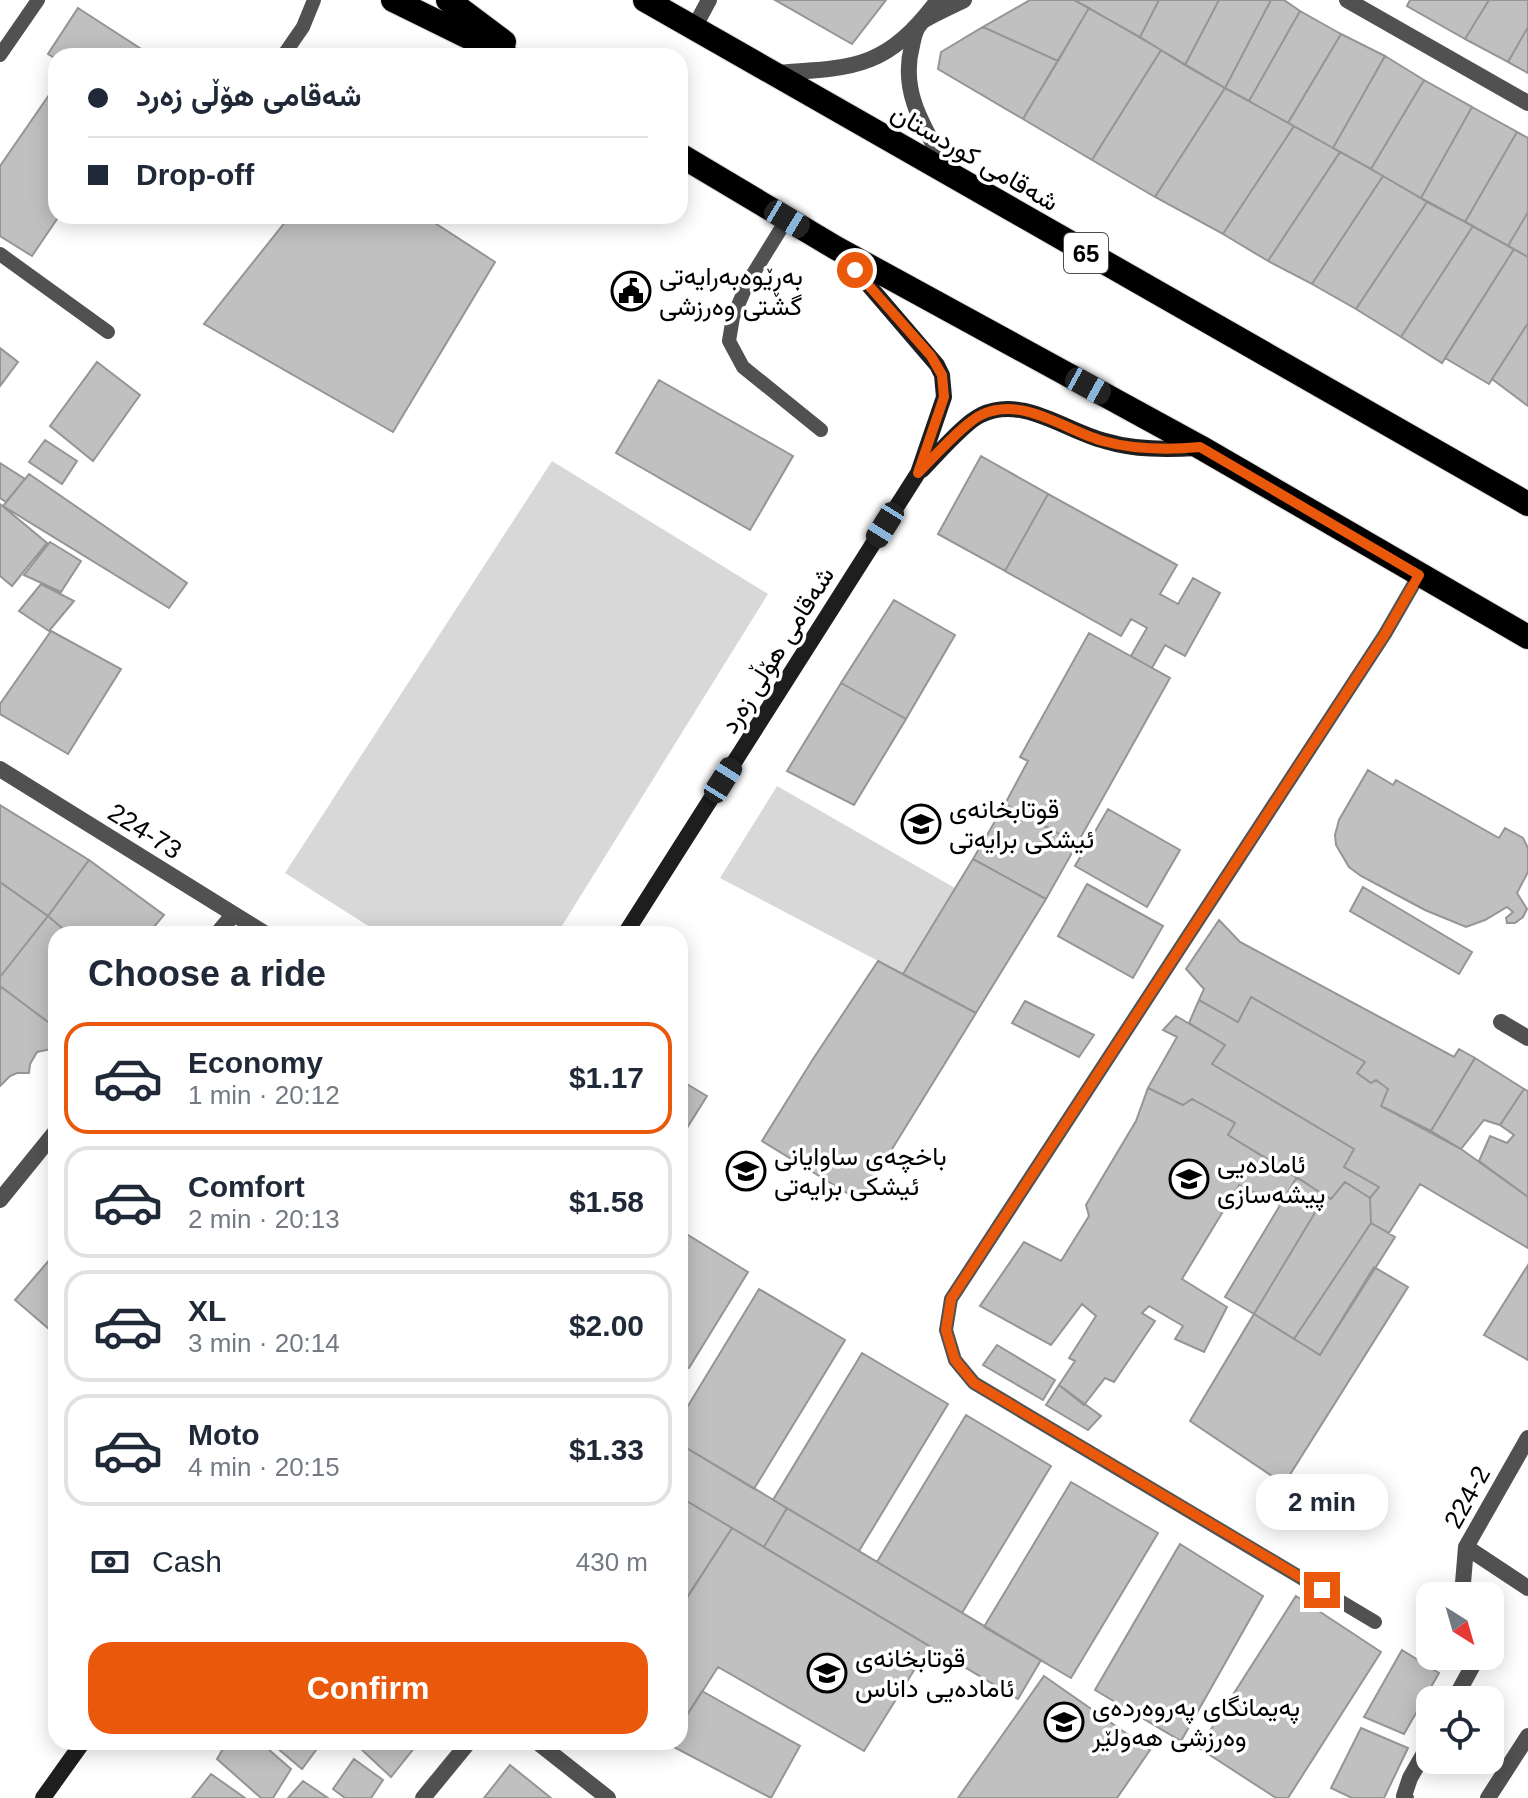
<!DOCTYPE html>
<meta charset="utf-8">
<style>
body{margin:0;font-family:Arial,Vazirmatn,sans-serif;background:#f2f2f3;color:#1f2937;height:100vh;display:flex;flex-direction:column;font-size:30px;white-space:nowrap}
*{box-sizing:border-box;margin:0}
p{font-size:26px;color:#747a83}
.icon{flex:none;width:44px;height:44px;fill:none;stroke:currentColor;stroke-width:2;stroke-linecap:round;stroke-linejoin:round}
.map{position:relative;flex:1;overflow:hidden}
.drawer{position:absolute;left:48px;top:926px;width:640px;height:824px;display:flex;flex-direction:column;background:#fff;border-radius:24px;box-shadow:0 4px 20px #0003}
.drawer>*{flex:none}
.top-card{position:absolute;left:48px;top:48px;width:640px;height:176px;border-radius:24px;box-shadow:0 4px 20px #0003;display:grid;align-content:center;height:176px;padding:0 40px;background:#fff}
.needle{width:52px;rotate:143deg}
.controls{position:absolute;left:1416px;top:1582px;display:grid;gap:16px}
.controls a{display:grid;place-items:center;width:88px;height:88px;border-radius:16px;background:#fff;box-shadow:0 4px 20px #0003;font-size:40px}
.end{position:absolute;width:36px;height:36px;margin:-18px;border:10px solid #ea580c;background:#fff;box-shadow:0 0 0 4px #fff}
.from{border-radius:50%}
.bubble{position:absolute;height:56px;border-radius:24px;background:#fff;box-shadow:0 4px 20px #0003;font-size:26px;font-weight:600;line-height:56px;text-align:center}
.car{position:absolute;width:24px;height:48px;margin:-24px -12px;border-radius:10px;box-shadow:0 0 6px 2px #0007;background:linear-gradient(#222 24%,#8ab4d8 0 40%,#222 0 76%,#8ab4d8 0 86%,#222 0)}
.top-card b{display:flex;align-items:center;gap:28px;height:76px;font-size:30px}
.top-card b+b{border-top:2px solid #e0e1e3}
.top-card i{width:20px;height:20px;background:#1f2937}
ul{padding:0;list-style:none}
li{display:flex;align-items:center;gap:24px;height:112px;margin:0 16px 12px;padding:0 24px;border:4px solid #e0e1e3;border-radius:24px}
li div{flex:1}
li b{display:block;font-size:30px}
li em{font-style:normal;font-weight:600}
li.selected{border-color:#ea580c}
li>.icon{width:72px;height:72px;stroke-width:1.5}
h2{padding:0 40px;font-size:36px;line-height:96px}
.pay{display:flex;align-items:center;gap:20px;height:88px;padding:0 40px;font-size:30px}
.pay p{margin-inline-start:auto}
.cta{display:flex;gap:16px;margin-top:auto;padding:16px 40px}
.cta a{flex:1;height:92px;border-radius:24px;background:#ea580c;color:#fff;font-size:32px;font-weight:600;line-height:92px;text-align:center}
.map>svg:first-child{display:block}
.garden{fill:#d8d8d8}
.building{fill:#c0c0c0;stroke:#959595;stroke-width:2}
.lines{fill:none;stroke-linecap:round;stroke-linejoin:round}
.highway-casing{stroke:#dbdbdb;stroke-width:26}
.lane{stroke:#515151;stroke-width:14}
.street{stroke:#515151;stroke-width:16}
.secondary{stroke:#1e1e1e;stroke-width:16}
.highway{stroke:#000;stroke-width:24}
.route{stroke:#ea580c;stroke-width:10}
.labels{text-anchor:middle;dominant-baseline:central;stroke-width:7;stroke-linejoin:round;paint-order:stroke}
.shield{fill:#fff;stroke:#4c4c4c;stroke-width:2}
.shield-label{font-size:24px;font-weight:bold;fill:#000}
.street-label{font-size:26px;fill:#000;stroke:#fff}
.poi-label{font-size:26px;fill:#000;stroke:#fff;text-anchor:start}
</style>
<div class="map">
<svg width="1528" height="1798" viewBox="0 0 1528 1798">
<rect width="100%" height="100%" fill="#fff"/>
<!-- garden -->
<path class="garden" d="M552 461 768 594 557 934H381L285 873Z
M777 786 955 888 903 974 720 878Z"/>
<!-- building -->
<path class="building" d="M775 0H886L852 44Z
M1030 0H1074L1089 8 1058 61 983 27Z
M1074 0H1159L1140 37Z
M1159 0H1219L1185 65 1140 37Z
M1219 0H1271L1225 88 1185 65Z
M1271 0H1284L1300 11 1249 101 1225 88Z
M1410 0H1489L1465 39 1407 6Z
M1489 0H1528V27L1508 62 1465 39Z
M78 8 152 56H56V59L48 54Z
M1089 8 1161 50 1092 160 1023 119Z
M1300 11 1341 34 1288 123 1249 101Z
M983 27 1058 61 1023 119 938 69 941 52Z
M1528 27V73L1508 62Z
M1341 34 1385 56 1333 148 1288 123Z
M1161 50 1225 88 1155 197 1092 160Z
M1385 56 1424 80 1371 169 1333 148Z
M1424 80 1472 107 1421 198 1371 169Z
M56 85V216H59L32 256 0 236V166Z
M1225 88 1294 126 1223 234 1155 197Z
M1472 107 1517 132 1465 222 1421 198Z
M1294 126 1340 152 1268 261 1223 234Z
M1517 132 1528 138V212L1508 246 1465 222Z
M1340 152 1383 176 1312 284 1268 261Z
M1383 176 1427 202 1356 309 1312 284Z
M1427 202 1473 226 1401 337 1356 309Z
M1528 212V257L1508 246Z
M290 216H424L495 262 393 432 204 324Z
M1473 226 1514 249 1442 363 1401 337Z
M1514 249 1528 257V323L1489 384 1445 358Z
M1528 323V406L1492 379Z
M0 348 18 362 0 386Z
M97 362 140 395 93 461 50 426Z
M659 380 793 456 750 530 616 453Z
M45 440 77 461 62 484 29 462Z
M981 456 1048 494 1005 571 938 534Z
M0 463 25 479 6 502 0 498Z
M29 474 187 583 169 608 3 506Z
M1048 494 1177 565 1160 594 1178 604 1193 578 1220 593 1185 656 1165 645 1152 668 1131 656 1147 628 1131 619 1121 636 1005 571Z
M0 504 47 543 12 586 0 576Z
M50 542 81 561 61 592 24 575Z
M41 584 74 601 49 631 19 611Z
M894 600 955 635 906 719 841 683Z
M51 631 121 669 68 754 0 714V704Z
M1089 633 1170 678 1077 844 1005 804 1028 761 1020 757Z
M841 683 906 719 854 805 787 771Z
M1368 770 1393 785 1396 780 1499 838 1505 828 1523 838 1528 848V872L1517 893 1527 909 1523 917 1515 923H1507L1506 918 1513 912 1507 907 1485 920 1466 927 1425 910 1361 876 1349 867 1336 845 1335 835 1339 820Z
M1005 804 1077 844 1046 899 973 859Z
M0 805 89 860 48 916 0 882Z
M1108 809 1180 850 1147 907 1075 866Z
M973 859 1046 899 976 1013 903 974Z
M89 860 164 915 148 934H69L48 916Z
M0 882 48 916 0 977Z
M1087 884 1163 926 1133 978 1058 936Z
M1363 887 1472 952 1459 974 1350 911Z
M48 916 69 934H56V1028L0 986V977Z
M1219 920 1240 942 1454 1057 1459 1049 1475 1058 1431 1131 1381 1106 1388 1089 1376 1080 1371 1083 1357 1073 1365 1062 1251 997 1238 1022 1199 1000 1204 989 1186 969Z
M878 961 976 1013 860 1201 762 1141 813 1059Z
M0 986 56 1028V1048L37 1052 30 1064 29 1073H17L10 1076 0 1086Z
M1251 997 1365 1062 1357 1073 1371 1083 1376 1080 1388 1089 1381 1106 1461 1149 1528 1197V1248L1420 1184 1389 1233 1371 1223 1370 1198 1379 1187 1344 1167 1354 1149 1212 1064 1225 1045 1189 1023 1199 1000 1238 1022Z
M1025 1001 1094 1035 1079 1057 1012 1023Z
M1176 1016 1225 1045 1212 1064 1354 1149 1344 1167 1379 1187 1370 1198 1345 1182 1331 1199 1228 1135 1235 1123 1192 1099 1183 1105 1148 1088 1177 1037 1163 1030Z
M1475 1058 1524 1089 1500 1125 1484 1120 1461 1149 1431 1131Z
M680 1080 707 1096 680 1139Z
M1148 1088 1183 1105 1192 1099 1235 1123 1228 1135 1297 1177 1280 1205 1239 1185 1182 1279 1227 1307 1204 1352 1175 1339 1183 1326 1149 1306 1142 1313 1155 1321 1114 1382 1105 1378 1084 1405 1059 1385 1075 1361 1069 1358 1096 1316 1082 1304 1051 1345 980 1306 1024 1242 1061 1261 1089 1216 1086 1205 1136 1121Z
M1524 1089 1528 1091V1197L1479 1161 1490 1136 1507 1143 1514 1135 1500 1125Z
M1297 1177 1325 1196 1254 1314 1225 1297Z
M1345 1182 1370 1198 1371 1223 1294 1339 1254 1314 1325 1196 1331 1199Z
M1371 1223 1395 1237 1320 1355 1294 1339Z
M680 1230 748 1272 689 1368 680 1363Z
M51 1258 56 1263V1335L15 1300Z
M1528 1265V1360L1484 1335Z
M1374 1267 1408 1287 1284 1484 1190 1421 1254 1314 1320 1355Z
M759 1289 845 1340 754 1489 680 1444V1419Z
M997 1345 1055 1380 1043 1400 983 1365Z
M862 1353 948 1404 859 1551 773 1500Z
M1059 1385 1101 1416 1088 1430 1046 1405Z
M966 1415 1051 1466 962 1613 877 1562Z
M680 1444 787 1508 764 1547 680 1497Z
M1071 1482 1158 1533 1071 1678 984 1627Z
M680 1497 732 1528 687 1598 680 1594Z
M787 1508 1041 1660 1018 1699 764 1547Z
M732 1528 929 1646 864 1751 718 1667 680 1726V1608Z
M1180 1544 1263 1596 1181 1741 1095 1690Z
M1296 1596 1381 1652 1288 1798H1276L1199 1748Z
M1402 1650 1439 1673 1404 1734 1364 1717Z
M1044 1676 1150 1750 1117 1798H958Z
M702 1691 800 1746 771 1798 668 1744 680 1742V1726Z
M1361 1728 1408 1748 1384 1798H1352L1331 1788Z
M227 1742H260L291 1769 273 1798H261L217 1759Z
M270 1742H322L302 1769Z
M368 1742H409L415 1747 391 1777 362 1750Z
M354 1759 383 1780 371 1798H345L333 1789Z
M510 1765 551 1798H484Z
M211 1774 245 1798H192Z
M303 1781 328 1798H288Z"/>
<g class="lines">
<defs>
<path id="highway" d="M393 0 507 56
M448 0 504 42
M645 0 1528 504
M680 155 836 248 1200 447 1528 637"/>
</defs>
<!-- highway casing -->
<use href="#highway" class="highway-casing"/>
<!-- lane -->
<path class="lane" d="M0 55 38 0
M283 56 303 27 314 0
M787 219 748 282 733 317 729 341 743 367 821 430
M0 254 108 332
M1375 1622 974 1383 955 1360 946 1330 951 1299 1385 634 1419 575"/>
<!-- street -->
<path class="street" d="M1347 0 1528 103
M694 28 709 0
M774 73C855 68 886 69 938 0
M949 172C927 132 899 94 912 46 913 40 916 28 921 23 925 18 957 4 964 0
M0 769 266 934
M217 934 233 915
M1501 1022 1528 1038
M0 1200 56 1131
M1466 1547 1528 1588
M1469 1596 1463 1583 1466 1547 1528 1438
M1454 1700 1478 1656
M537 1742 608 1798
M423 1798 469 1742
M1406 1798 1404 1796 1410 1778 1430 1743
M1488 1798 1528 1736"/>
<!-- secondary -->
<path class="secondary" d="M922 470C936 456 965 422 981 415 1023 395 1065 431 1105 441 1135 450 1166 450 1197 448
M625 934 918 473 944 397 942 375 937 365 847 260
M43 1798 83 1742"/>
<!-- highway -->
<use href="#highway" class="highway"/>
</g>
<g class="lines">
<!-- route -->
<path class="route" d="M855 270 931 356 942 375 944 397 918 473C932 459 964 423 981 415 1022 395 1064 430 1103 441 1135 450 1167 450 1200 447L1419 575 1385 634 951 1299 946 1330 955 1360 974 1383 1322 1590"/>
</g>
<!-- icons -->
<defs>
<symbol id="civic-ring" viewBox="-11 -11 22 22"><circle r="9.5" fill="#fff" stroke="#000" stroke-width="1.5"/><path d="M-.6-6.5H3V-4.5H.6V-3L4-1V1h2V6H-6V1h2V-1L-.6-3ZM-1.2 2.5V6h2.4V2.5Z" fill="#000"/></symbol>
<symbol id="school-ring" viewBox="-11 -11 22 22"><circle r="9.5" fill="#fff" stroke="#000" stroke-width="1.5"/><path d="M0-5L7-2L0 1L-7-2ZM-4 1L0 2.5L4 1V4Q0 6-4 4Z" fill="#000"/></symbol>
<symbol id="university-ring" viewBox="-11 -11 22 22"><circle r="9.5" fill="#fff" stroke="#000" stroke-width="1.5"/><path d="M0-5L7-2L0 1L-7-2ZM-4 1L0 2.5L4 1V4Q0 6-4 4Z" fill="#000"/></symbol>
</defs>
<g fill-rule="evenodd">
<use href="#civic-ring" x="609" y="269" width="44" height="44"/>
<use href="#school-ring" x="899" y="802" width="44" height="44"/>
<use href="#school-ring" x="724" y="1149" width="44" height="44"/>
<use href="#school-ring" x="1167" y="1157" width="44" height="44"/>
<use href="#school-ring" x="805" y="1651" width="44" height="44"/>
<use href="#university-ring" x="1042" y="1700" width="44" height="44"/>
</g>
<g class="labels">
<!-- shield labels -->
<rect class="shield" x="1064" y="233" width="44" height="40" rx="6"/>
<g class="shield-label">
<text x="1086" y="253">65</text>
</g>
<!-- street labels -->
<g class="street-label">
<text transform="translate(975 157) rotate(30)">شەقامی کوردستان</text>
<text transform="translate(777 650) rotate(-58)">شەقامی هۆڵی زەرد</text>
<text transform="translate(145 831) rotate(32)">224-73</text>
<text transform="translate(1467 1497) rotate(-61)">224-2</text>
</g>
<!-- poi labels -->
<g class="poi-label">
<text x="659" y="276">بەڕێوەبەرایەتی<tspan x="659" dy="30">گشتی وەرزشی</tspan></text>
<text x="949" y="809">قوتابخانەی<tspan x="949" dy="30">ئیشکی برایەتی</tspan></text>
<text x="774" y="1156">باخچەی ساوایانی<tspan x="774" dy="30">ئیشکی برایەتی</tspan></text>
<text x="1217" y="1164">ئامادەیی<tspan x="1217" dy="30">پیشەسازی</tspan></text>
<text x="855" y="1658">قوتابخانەی<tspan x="855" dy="30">ئامادەیی داناس</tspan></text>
<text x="1092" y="1707">پەیمانگای پەروەردەی<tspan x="1092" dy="30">وەرزشی هەولێر</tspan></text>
</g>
</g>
</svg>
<div class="controls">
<a><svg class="needle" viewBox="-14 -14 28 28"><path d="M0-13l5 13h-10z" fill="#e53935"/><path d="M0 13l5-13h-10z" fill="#747a83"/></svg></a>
<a><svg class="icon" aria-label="locate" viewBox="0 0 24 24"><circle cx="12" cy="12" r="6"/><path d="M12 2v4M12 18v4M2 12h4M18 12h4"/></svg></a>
</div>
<i class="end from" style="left:855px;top:270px"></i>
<i class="end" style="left:1322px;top:1590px"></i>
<div class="bubble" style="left:1256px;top:1474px;width:132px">2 min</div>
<i class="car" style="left:787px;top:219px;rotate:121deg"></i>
<i class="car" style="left:1088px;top:386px;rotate:119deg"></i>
<i class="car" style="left:885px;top:525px;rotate:212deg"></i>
<i class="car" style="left:723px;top:780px;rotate:32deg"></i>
<div class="top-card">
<b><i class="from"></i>شەقامی هۆڵی زەرد</b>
<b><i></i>Drop-off</b>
</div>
<section class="drawer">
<h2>Choose a ride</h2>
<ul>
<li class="selected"><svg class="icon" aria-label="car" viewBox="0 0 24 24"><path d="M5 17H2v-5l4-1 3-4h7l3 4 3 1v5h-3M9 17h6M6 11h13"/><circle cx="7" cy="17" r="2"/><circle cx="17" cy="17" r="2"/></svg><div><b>Economy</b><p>1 min · 20:12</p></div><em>$1.17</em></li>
<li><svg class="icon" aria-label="car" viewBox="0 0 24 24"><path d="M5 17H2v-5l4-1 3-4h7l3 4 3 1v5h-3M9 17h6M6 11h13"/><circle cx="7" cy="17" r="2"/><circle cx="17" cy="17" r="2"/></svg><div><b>Comfort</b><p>2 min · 20:13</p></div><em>$1.58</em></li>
<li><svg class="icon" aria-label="car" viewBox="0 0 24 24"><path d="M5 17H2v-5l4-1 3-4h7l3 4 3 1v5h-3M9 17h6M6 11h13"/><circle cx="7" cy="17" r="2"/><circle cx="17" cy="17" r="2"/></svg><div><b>XL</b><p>3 min · 20:14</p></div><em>$2.00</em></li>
<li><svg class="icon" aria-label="car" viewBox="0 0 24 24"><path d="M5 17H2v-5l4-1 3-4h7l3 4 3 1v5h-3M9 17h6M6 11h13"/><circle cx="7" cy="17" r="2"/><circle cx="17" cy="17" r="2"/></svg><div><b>Moto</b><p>4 min · 20:15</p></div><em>$1.33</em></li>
</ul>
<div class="pay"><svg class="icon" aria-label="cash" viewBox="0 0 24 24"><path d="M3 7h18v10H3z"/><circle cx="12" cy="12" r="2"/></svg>Cash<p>430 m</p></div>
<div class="cta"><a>Confirm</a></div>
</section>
</div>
